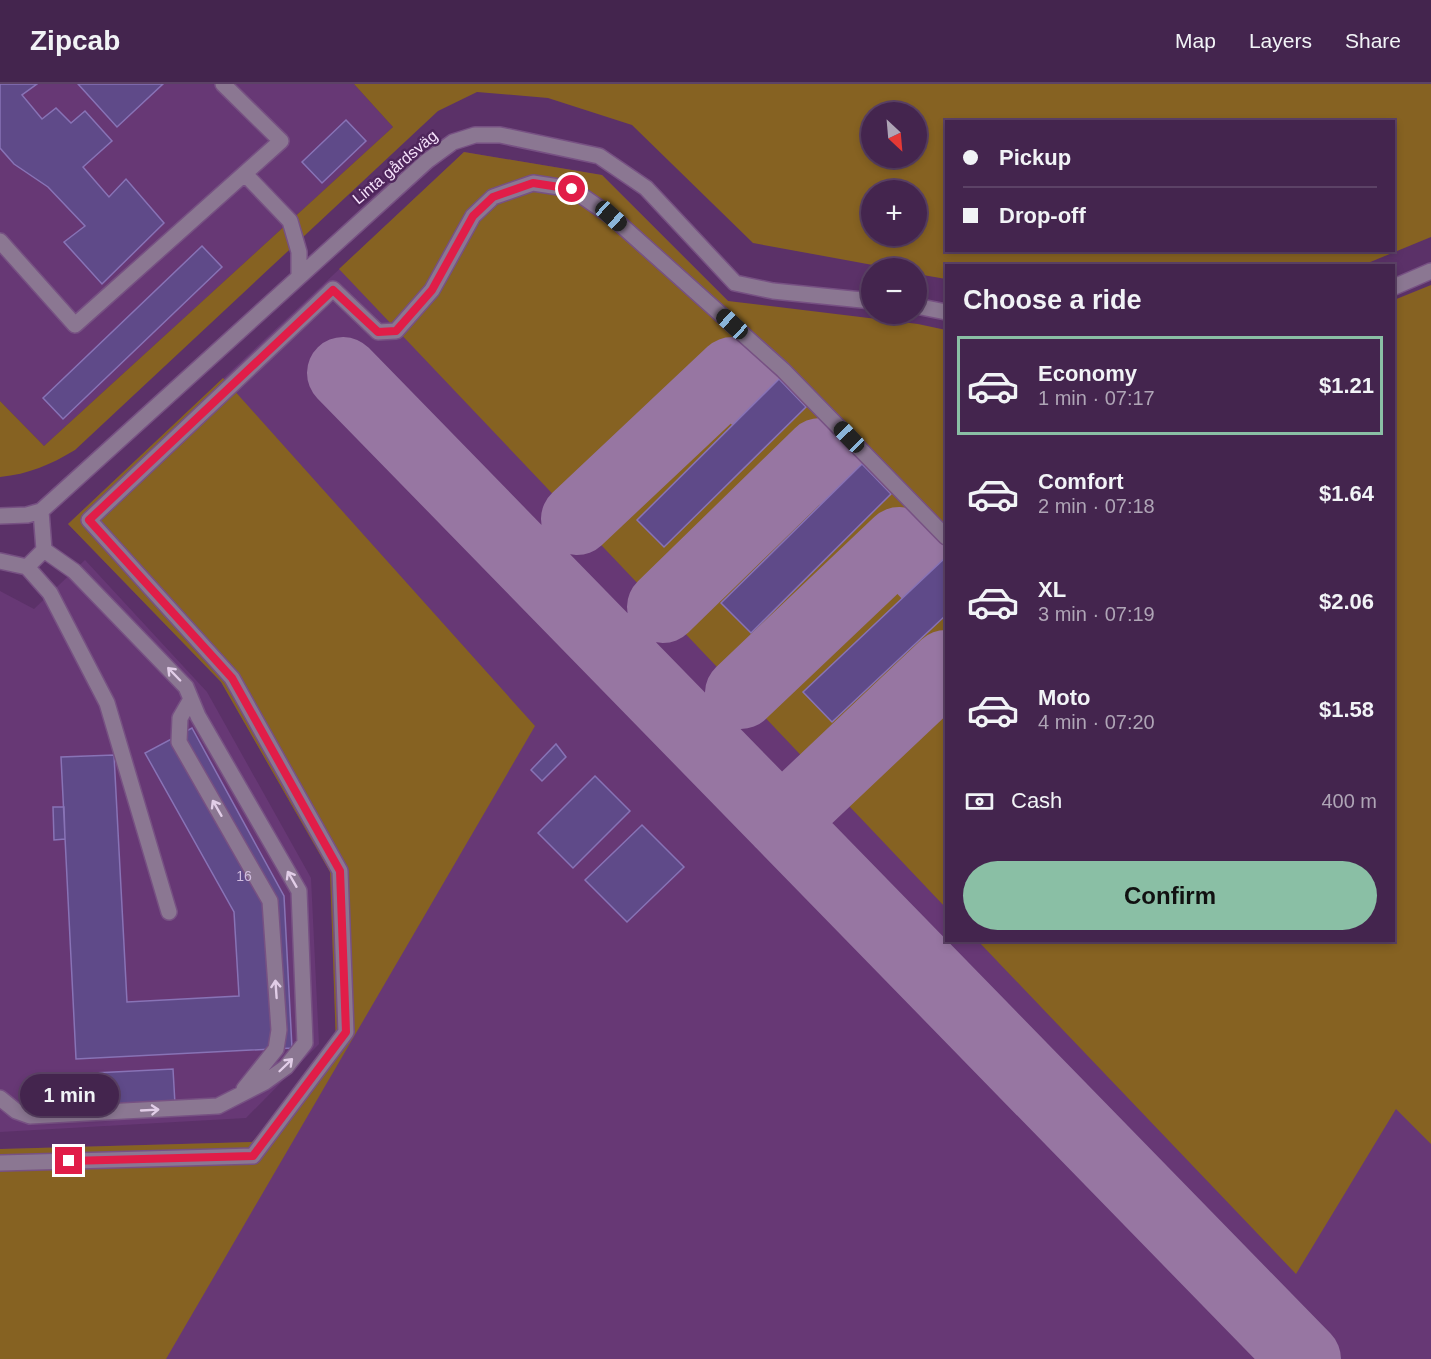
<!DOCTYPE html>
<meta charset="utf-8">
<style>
body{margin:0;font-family:Arial,sans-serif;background:#4e3158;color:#f1f3f6;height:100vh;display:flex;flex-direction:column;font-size:22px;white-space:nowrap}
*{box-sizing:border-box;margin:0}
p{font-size:20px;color:#afa5b6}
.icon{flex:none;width:33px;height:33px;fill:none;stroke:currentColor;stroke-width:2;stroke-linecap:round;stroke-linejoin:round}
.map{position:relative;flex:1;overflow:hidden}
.details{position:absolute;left:945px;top:180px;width:450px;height:678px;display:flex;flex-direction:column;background:#44254e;border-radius:0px;box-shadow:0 3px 9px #0003,0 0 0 2px #5c4266}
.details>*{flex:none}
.top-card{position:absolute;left:945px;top:36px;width:450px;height:132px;border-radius:0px;box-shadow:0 3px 9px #0003,0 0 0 2px #5c4266;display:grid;align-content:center;height:132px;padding:0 18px;background:#44254e}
.needle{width:39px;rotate:154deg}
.controls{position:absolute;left:861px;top:18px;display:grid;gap:12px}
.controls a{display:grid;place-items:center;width:66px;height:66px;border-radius:50%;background:#44254e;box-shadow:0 3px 9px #0003,0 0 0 2px #5c4266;font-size:30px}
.end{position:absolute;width:27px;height:27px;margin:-14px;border:8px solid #e11d48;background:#fff;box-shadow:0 0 0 3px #fff}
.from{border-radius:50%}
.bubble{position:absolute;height:42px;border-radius:21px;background:#44254e;box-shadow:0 3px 9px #0003,0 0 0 2px #5c4266;font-size:20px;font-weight:700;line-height:42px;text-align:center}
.car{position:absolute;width:18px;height:36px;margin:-18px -9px;border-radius:8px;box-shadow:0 0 4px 2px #0007;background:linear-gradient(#222 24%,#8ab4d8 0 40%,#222 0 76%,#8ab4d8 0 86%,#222 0)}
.top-card b{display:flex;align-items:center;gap:21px;height:57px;font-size:22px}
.top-card b+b{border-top:2px solid #5c4266}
.top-card i{width:15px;height:15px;background:#f1f3f6}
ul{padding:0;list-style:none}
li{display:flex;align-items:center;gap:18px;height:99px;margin:0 12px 9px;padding:0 6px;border:3px solid transparent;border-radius:0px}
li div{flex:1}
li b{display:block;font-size:22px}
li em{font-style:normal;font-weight:700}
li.active{border-color:#8abfa5}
li>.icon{width:54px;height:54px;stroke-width:1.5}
h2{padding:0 18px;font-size:27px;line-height:72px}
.pay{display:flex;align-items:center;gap:15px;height:66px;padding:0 18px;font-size:22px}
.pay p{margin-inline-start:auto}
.button{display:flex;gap:12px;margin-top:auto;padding:12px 18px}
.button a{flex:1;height:69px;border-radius:36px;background:#8abfa5;color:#111;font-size:24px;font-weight:700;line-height:69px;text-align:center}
header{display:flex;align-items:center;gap:36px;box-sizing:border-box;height:84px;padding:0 30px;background:#44254e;border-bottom:2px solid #5c4266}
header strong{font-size:28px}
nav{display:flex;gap:33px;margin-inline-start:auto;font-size:21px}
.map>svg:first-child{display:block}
.built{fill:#673875}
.green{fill:#866222;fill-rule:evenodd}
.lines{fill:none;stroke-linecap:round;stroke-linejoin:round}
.taxiway{stroke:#9776a2;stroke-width:72}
.building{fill:#5f4a89;stroke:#8873b6;stroke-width:1.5}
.minor-casing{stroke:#775183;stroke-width:18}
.minor{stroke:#8b7792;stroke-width:15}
.oneway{stroke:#e1cde7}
.route{stroke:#e11d48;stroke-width:8}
.labels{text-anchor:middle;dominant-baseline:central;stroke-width:5;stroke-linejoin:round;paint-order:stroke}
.number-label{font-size:14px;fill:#d0bcdf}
.street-label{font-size:16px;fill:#f6e2fc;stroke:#4f265c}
</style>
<header>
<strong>Zipcab</strong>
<nav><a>Map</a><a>Layers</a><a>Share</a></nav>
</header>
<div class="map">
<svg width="1431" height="1275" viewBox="0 0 1431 1275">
<rect width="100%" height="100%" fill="#5b3168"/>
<!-- built -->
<path class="built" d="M0 0H354L393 43 44 362 0 317Z
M464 68 602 91 946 434V856L1370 857 1431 918V1275H0V1065L252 1058 336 962 330 788 221 598 68 440Z
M85 476 207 608 311 794 319 960 246 1034 0 1048V507L34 525Z"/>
<!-- green -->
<path class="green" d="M354 0H1431V153L1363 181 946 182V195L917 190 916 184H889L753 159 632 41 548 14 477 8 438 27 75 366C50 381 29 390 0 393V317L44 362 393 43ZM872 28H916V74H872ZM946 38H1394V166H946ZM872 106H916V152H872Z
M464 68 602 91 728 217 918 240 946 246V824L339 185Z
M1431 201V1060L1396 1025 1296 1190 978 857 1394 856V216Z
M223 294 535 642 166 1275H0V1065L252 1058 336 962 330 788 221 598 68 440Z"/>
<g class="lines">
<!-- taxiway -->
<path class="taxiway" d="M343 289 1305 1275
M577 435 732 289 758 316
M663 523 820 370 846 396
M741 609 899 459 928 490
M781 738 946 582"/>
</g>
<!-- building -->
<path class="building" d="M0 0H37L22 11 42 35 56 24 71 39 85 27 112 57 83 83 109 113 126 95 164 139 102 200 64 158 85 142 48 103 14 80 0 64Z
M78 0H163L117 43Z
M346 36 366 57 322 99 302 78Z
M202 162 222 183 63 335 43 314Z
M779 295 806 323 664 463 637 436Z
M862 380 891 410 751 549 721 519Z
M946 473V531L832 638 803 608Z
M192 644 284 812 292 964 76 975 61 673 114 671 127 918 239 912 234 828 145 669Z
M556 660 566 673 542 697 531 686Z
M595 692 630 727 573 784 538 749Z
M53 723H64L65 755 54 756Z
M642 741 684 783 627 838 585 796Z
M173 985 175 1020 96 1024 94 989Z"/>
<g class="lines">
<defs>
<path id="minor" d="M245 90 290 137 299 168V192
M0 157 75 241 281 57 223 0
M1394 203 1431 187
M916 222 946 228
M0 432 27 431 41 427 427 77 453 58 475 51H500L599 72 646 104 735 199 773 207 872 217
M0 477 27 483 50 509 107 619 169 828
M27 483 44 466 41 427
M191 615 180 634 179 658 270 817 279 946 276 965 244 1005
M0 1014 16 1027 30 1032 218 1022 265 998 286 983 305 959 299 807 198 632 186 603 74 487 44 466
M0 1079 253 1072 346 948 340 787 232 594 89 436 333 205 378 248 396 247 432 206 473 132 493 113 533 99 572 105 611 132 783 286 946 453"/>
</defs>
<!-- minor casing -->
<use href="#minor" class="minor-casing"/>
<!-- minor -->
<use href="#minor" class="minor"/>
</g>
<!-- one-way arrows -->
<defs><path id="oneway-shaft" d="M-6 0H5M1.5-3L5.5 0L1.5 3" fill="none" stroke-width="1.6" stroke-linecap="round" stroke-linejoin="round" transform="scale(1.5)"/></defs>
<g class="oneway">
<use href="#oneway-shaft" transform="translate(174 590) rotate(-134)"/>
<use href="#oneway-shaft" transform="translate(217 724) rotate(-120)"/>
<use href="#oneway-shaft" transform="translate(292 795) rotate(-120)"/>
<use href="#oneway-shaft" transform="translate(276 905) rotate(-94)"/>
<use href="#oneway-shaft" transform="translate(286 981) rotate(-44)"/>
<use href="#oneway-shaft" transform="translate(150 1026) rotate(-3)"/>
</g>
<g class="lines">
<!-- route -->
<path class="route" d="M69 1077 253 1072 346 948 340 787 232 594 89 436 333 206 378 248 396 247 432 206 473 132 493 113 533 99 572 105"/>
</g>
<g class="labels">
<!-- number labels -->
<g class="number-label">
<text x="244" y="792">16</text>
</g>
<!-- street labels -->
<g class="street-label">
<text transform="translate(395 83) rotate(-40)">Linta gårdsväg</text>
</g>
</g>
</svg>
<div class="controls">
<a><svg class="needle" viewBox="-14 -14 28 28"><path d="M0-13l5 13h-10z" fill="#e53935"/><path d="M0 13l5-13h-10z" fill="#afa5b6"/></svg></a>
<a>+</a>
<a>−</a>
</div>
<i class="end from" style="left:572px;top:105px"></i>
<i class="end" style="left:69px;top:1077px"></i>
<div class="bubble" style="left:20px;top:990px;width:99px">1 min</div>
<i class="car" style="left:611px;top:132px;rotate:132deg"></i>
<i class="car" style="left:732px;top:240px;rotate:312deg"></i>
<i class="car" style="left:849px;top:353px;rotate:316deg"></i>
<div class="top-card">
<b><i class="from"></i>Pickup</b>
<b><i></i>Drop-off</b>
</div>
<section class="details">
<h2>Choose a ride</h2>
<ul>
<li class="active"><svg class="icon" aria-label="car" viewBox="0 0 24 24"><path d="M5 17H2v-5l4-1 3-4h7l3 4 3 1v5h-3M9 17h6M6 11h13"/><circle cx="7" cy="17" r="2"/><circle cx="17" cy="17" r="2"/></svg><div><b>Economy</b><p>1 min · 07:17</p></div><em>$1.21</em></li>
<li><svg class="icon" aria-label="car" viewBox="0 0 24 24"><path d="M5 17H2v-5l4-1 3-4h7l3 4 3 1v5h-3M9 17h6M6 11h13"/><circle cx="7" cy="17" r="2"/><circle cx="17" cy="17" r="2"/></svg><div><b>Comfort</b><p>2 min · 07:18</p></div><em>$1.64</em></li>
<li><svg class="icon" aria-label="car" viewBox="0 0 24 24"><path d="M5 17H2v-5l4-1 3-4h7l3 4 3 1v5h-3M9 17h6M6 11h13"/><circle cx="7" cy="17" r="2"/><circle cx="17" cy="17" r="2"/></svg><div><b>XL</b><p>3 min · 07:19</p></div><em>$2.06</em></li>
<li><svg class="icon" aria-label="car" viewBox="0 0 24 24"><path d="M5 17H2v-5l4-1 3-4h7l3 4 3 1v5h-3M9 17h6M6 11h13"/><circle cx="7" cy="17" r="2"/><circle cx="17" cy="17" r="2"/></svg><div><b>Moto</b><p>4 min · 07:20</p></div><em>$1.58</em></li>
</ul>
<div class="pay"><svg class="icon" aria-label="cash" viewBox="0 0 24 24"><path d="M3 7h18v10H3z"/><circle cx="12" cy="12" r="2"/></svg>Cash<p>400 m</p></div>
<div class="button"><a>Confirm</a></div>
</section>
</div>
